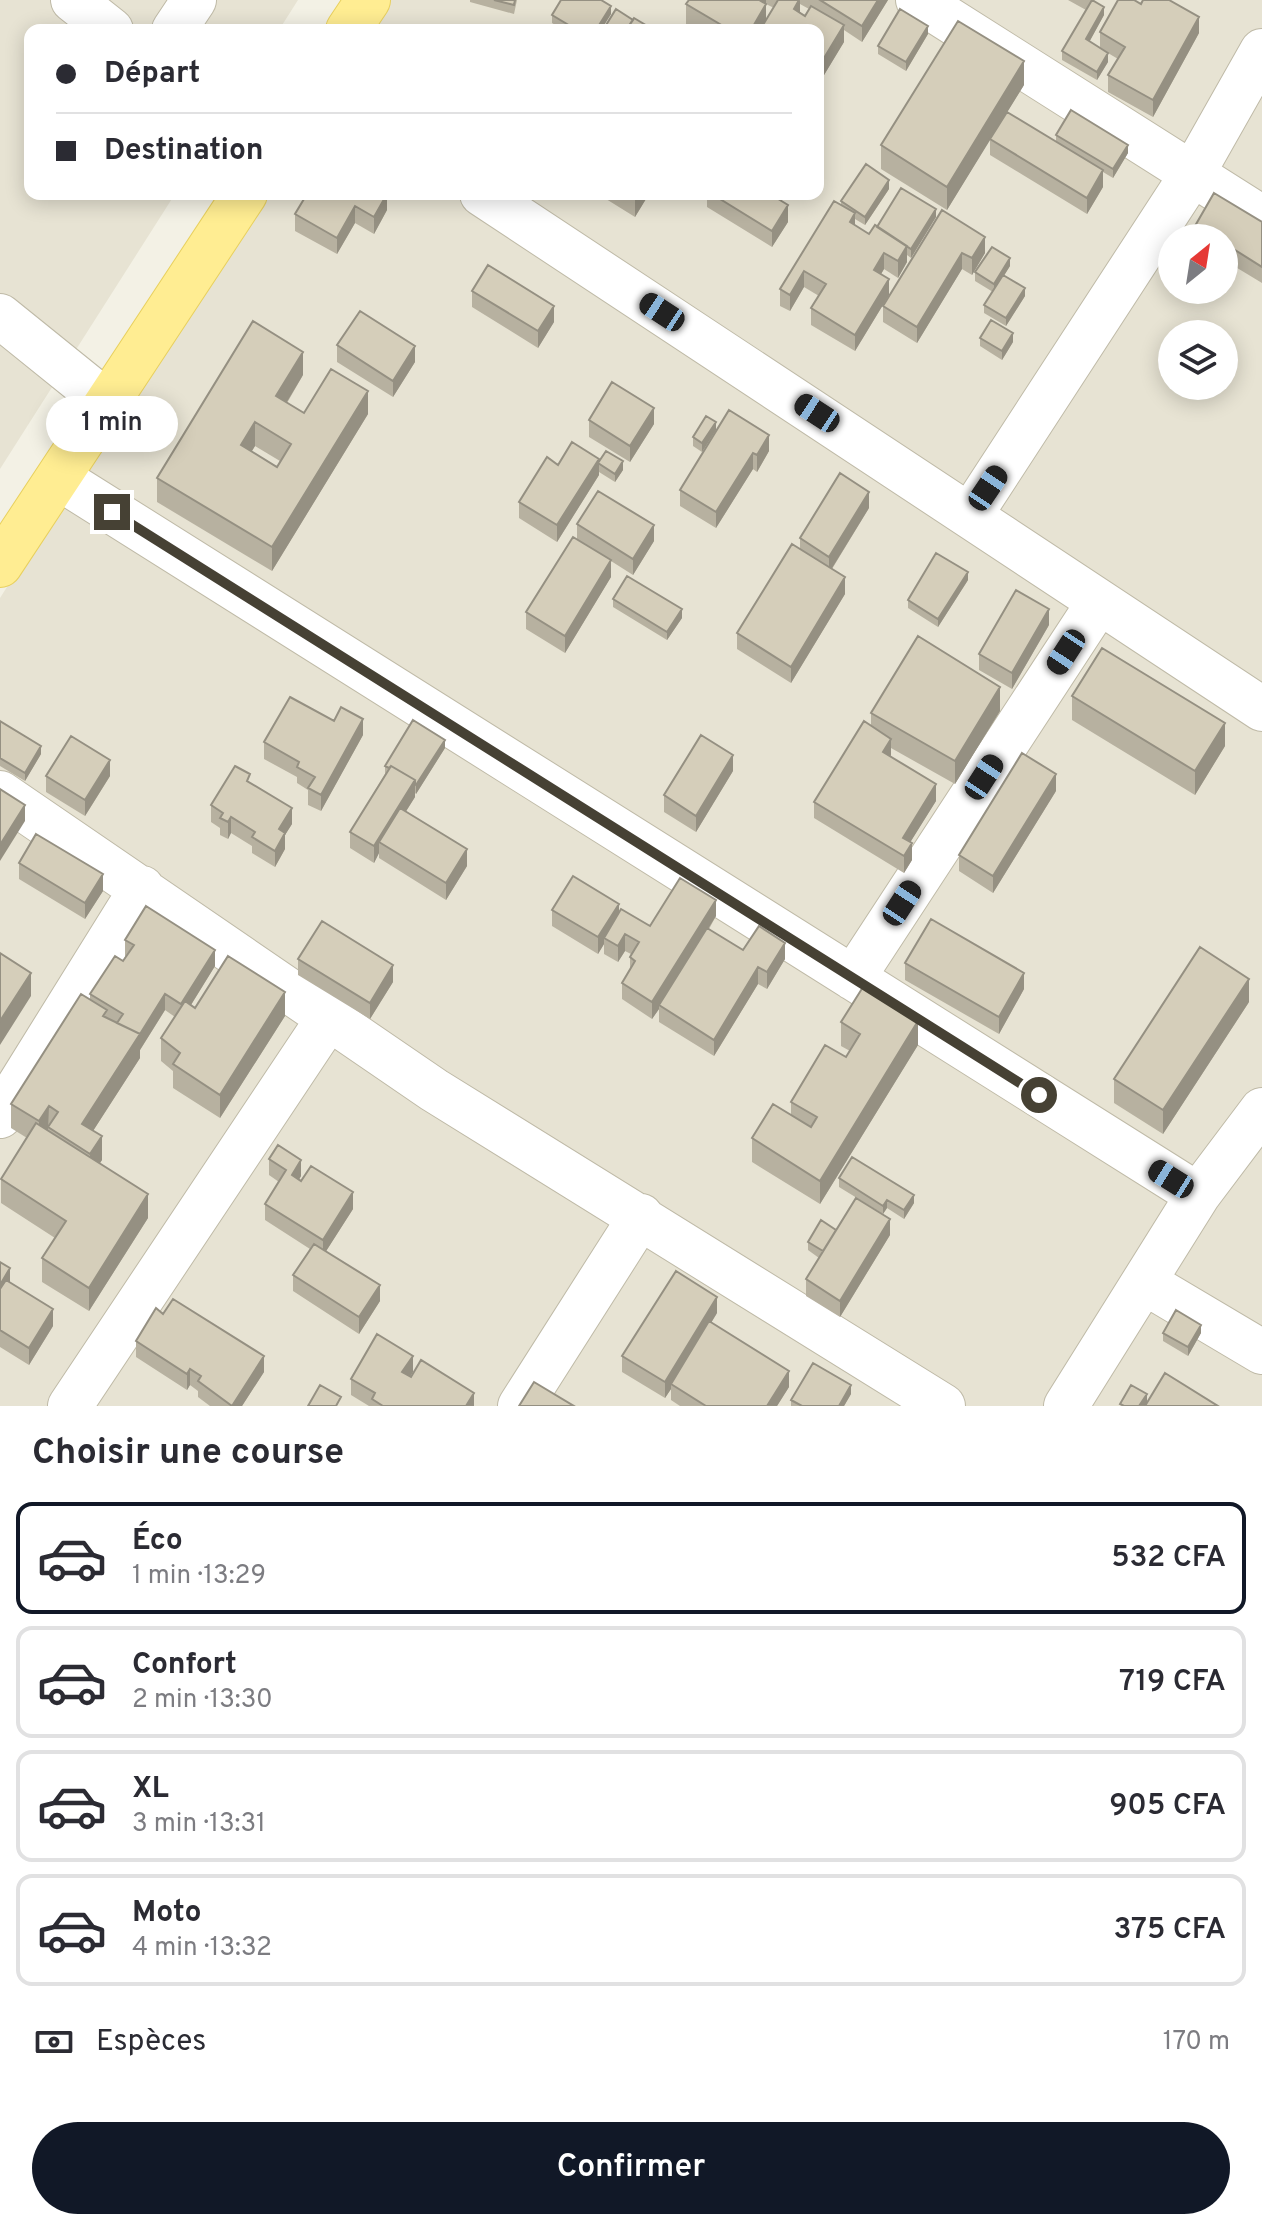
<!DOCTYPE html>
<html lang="fr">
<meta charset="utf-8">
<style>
body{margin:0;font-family:Overpass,sans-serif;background:#f7f7f7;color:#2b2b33;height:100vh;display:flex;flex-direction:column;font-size:30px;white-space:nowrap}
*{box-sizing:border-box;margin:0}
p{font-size:26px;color:#7c7c81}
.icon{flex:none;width:44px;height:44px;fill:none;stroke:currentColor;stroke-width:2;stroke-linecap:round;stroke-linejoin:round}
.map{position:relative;height:1406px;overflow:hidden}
.side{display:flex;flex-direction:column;background:#fff;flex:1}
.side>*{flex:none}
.hud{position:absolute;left:24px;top:24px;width:800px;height:176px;border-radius:16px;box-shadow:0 4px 20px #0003;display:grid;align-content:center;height:176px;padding:0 32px;background:#fff}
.needle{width:52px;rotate:30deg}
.fabs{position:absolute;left:1158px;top:224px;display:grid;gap:16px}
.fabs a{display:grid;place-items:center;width:80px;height:80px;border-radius:50%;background:#fff;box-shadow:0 4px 20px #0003;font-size:40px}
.end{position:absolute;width:36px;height:36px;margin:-18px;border:10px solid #464134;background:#fff;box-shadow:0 0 0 4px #fff}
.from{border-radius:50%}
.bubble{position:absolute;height:56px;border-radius:28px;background:#fff;box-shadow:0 4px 20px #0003;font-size:26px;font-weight:600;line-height:56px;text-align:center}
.car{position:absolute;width:24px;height:48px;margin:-24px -12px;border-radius:10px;box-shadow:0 0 6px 2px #0007;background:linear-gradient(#222 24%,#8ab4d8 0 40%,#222 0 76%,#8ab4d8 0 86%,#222 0)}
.hud b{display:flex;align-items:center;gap:28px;height:76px;font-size:30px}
.hud b+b{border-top:2px solid #e1e1e2}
.hud i{width:20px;height:20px;background:#2b2b33}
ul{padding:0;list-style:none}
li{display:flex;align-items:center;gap:24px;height:112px;margin:0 16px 12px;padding:0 16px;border:4px solid #e1e1e2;border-radius:16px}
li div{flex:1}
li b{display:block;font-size:30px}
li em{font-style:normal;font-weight:600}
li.active{border-color:#111827}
li>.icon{width:72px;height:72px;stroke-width:1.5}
h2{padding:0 32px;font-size:36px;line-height:96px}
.pay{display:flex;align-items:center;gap:20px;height:88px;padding:0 32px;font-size:30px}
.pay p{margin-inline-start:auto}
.cta{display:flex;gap:16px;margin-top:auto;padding:16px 32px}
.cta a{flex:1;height:92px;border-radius:48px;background:#111827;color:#fff;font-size:32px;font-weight:600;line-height:92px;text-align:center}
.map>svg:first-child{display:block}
.residential{fill:#e7e3d3;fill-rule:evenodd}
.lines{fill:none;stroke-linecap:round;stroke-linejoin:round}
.minor-casing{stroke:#bfbaa7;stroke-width:46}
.major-casing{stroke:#e8d05e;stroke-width:46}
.minor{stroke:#fff;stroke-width:44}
.major{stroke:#ffed92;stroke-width:44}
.wall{fill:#b7b1a0;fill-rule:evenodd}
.shaded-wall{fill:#959082}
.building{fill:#d5ceba;stroke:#959082;stroke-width:2;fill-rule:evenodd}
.route{stroke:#464134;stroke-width:10}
</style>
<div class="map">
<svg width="1262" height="1406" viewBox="0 0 1262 1406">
<rect width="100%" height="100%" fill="#f3f1e5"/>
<!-- residential -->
<path class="residential" d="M0 0H298L279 30H30V194H175L0 469Z
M382 0H1262V1406H0V598L256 194H818V30H362ZM1172 238H1224V290H1172ZM1172 334H1224V386H1172Z"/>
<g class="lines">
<defs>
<path id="minor" d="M73 0 111 30
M918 0 1262 218
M174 30 194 0
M482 194 1262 709
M0 316 109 404
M59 478 1198 1195
M971 514 1193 173 1262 51
M0 793 434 1090 943 1406
M853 978 1099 602
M0 1116 142 888
M1144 1282 1262 1352
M70 1406 330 1016
M520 1406 641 1216
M1066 1406 1198 1195 1262 1110"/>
<path id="major" d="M348 30 368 0
M0 565 245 194"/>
</defs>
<!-- minor casing -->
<use href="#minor" class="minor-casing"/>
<!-- major casing -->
<use href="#major" class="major-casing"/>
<!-- minor -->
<use href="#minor" class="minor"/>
<!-- major -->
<use href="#major" class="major"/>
</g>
<!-- wall -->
<path class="wall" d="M470 0H517L514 14 470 2Z
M689 0H888L862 42 844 30V42L818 85V30H689L686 28V4ZM766 4 774 8 766 21ZM800 4 809 9 805 16 800 12Z
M1068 0H1094L1104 15 1089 42 1100 48V32L1199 33 1153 117 1108 92V75L1118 59 1108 53V62L1097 80 1062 60V51L1086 10Z
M611 14 601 30H563L552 23V15Z
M928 34 906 71 878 54V46Z
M1024 85 1007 112 1056 142V135L1128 153 1113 178 1103 172V187L1087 214 990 155V139L947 210 881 169V145Z
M889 189 865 225 855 219V226L869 234 877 227 936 217 911 258 907 255V262L898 278 884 269 881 274 889 295 855 351 811 325V308L819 296 804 287 790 311 780 306V289L841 205V201Z
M307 194 387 210 374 234 355 223 337 254 295 231V214Z
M598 194H649L635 217Z
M707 194H770L788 222 772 247 707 207Z
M942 210 985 253 972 275 962 269 917 343 883 322V306Z
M1262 222V283L1224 260V238H1195V226Z
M1010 266 1004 275 1025 296 1006 326 984 313V305L993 292 975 281V272Z
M472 291 554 322 538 348 472 307Z
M980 338 1013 342 1002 360 980 346Z
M337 345 415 362 393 397 337 362Z
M303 375 287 403 304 413 368 414 272 571 157 502V478ZM255 446 280 461 277 467 251 452Z
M729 410 769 451 757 472 753 469 716 528 680 506V490Z
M589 420 654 424 630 462 589 437Z
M716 430 702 452 693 446V437Z
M599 463 623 470 615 482 599 472V475L557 542 519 518V502L558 465Z
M869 508 832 569 845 594 791 683 737 649V633L800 549V538Z
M577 524 654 541 633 575 611 561V577L565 653 526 629V612L577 539Z
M968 580 938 627 908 608V600Z
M613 599 682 618 667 640 613 607Z
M1049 625 1012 689 979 670V654Z
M1072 696 1225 746 1195 795 1072 720Z
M1000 711 955 784 891 748V756L936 801 910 842 912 860 904 873 814 818V802L871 726V713Z
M0 721 41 754 25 781 0 766Z
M334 721 363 735 321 811 308 805V790L297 783V777L264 759V742Z
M445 748 416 794 415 793V797L406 811 467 866 446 900 379 858V853L374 863 350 848V832L385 774V766Z
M733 771 696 832 664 812V795Z
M46 776H110L85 816 46 792Z
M250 783 292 824 285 835V849L275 867 252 853V846L231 833 228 839 220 835V828L211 822V805Z
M1056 791 993 893 959 871V855Z
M19 863 103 891 85 919 19 879Z
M552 910 619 913 650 926 716 916 709 929 743 950 785 959 767 989 758 984 714 1056 659 1022V1009L652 1019 622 999V983L630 970V957L631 954 625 951 618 962 604 954V944L598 954 552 926Z
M125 940 215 966 191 1005 195 1008 285 1016 220 1118 173 1088V1071L161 1061V1038L175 1017 165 1010 140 1050V1058L93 1131 102 1160 99 1164 148 1218 89 1311 42 1282V1258L55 1238 1 1203V1179L27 1138 11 1128V1104L90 1000V994L123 961 126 957 125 956Z
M298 959 393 982 370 1019 298 975Z
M905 963 1024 989 999 1034 905 980Z
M1249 1002 1163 1134 1114 1103V1079Z
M841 1022 918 1045 820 1204 752 1162V1138L791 1115V1102L846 1057 850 1051 841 1046Z
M269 1159 301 1176 299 1180 353 1209 326 1251 380 1301 359 1334 293 1291V1275L310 1249 265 1220V1204L279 1182 269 1175Z
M839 1178 914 1203 904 1219 887 1208 883 1214 839 1187Z
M836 1230 890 1235 840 1317 806 1296V1279L819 1258 808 1250V1242Z
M0 1262 10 1283 53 1326 29 1365 0 1347Z
M717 1313 711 1323 789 1387 777 1406H680L671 1400V1389L665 1398 622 1372V1356Z
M1163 1333H1201L1188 1356 1163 1341Z
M136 1341 264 1372 242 1406H210L198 1397V1391L190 1385 187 1390 136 1357Z
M413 1372 410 1377 474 1406H369L351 1395V1379Z
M851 1394 844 1406H791V1400Z"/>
<!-- shaded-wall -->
<path class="shaded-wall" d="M756 0H766V28L764 30H751Z
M800 0V16L794 9Z
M878 0H888L862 42V26Z
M611 6V14L601 30H596Z
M1104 7V15L1086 48V39Z
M1199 17V33L1153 117V100Z
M844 25V42L818 85V68Z
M928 26V34L906 71V62Z
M1108 53V62L1097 80V72Z
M1024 61V85L947 210V187Z
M1128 145V153L1113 178V169Z
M1103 170V187L1087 214V198Z
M889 180V189L865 225V217Z
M387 194V210L374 234V217Z
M635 194H649L635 217Z
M788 205V222L772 247V231Z
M355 206V223L337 254V238Z
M936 209V217L911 258V249Z
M855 213V229L850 222Z
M985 237V253L972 275V258Z
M907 246V262L898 278V261Z
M884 253V269L874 286V270Z
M962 253V269L917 343V327Z
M1010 258V266L994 292V284Z
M804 271V287L790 311V295Z
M889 279V295L855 351V335Z
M1025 288V296L1006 326V318Z
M554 306V322L538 348V331Z
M1013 333V342L1002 360V351Z
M415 346V362L393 397V381Z
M303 352V375L276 420V396Z
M368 391V414L272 571V547Z
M654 408V424L630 462V446Z
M255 422V446L241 469V445Z
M716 422V430L702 452V443Z
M769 435V451L757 472V455Z
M753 453V469L716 528V512Z
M599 459V475L557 542V525Z
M623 461V470L615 482V474Z
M869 492V508L829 573V557Z
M654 525V541L633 575V559Z
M611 560V577L565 653V636Z
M968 572V580L938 627V619Z
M845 577V594L791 683V667Z
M682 609V618L667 640V632Z
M1049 609V625L1012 689V673Z
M1000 687V711L955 784V761Z
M363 719V735L321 811V795Z
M1225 723V746L1195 795V771Z
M891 739V755L883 768V752Z
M445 740V748L416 794V785Z
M41 746V754L25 781V773Z
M733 755V771L696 832V816Z
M110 760V776L85 816V800Z
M1056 774V791L993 893V876Z
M415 780V797L385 845 379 842V853L374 863V846Z
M936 784V801L903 854V838Z
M25 805V821L0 861V845Z
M292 808V824L285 835V849L275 867V851L279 829Z
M231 817V833L228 839V822Z
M912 843V860L904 873V856Z
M467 849V866L446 900V883Z
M103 874V891L85 919V903Z
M716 900V916L660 1006 659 1005V1009L652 1019V1002Z
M619 904V920L604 938V944L598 954V937Z
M625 934V951L618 962V946Z
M785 943V959L767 989V972Z
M215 950V966L181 1021V1004Z
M393 965V982L370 1019V1003Z
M758 967V984L714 1056V1040Z
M31 973V996L0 1045V1021Z
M1024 973V989L999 1034V1017Z
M1249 979V1002L1163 1134V1110Z
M285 992V1016L220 1118V1095Z
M165 994V1010L140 1050V1058L82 1148V1124Z
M918 1021V1045L820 1204V1181Z
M49 1106 48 1130 39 1145V1121Z
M102 1136V1160L90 1178V1154Z
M301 1160V1176L292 1191V1175Z
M353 1192V1209L323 1256V1240Z
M148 1194V1218L89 1311V1288Z
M914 1195V1203L904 1219V1210Z
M887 1200V1208L883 1214V1206Z
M890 1219V1235L840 1317V1301Z
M10 1268V1285L0 1301V1285Z
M380 1285V1301L359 1334V1317Z
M717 1297V1313L673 1385 671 1384V1389L665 1398V1382Z
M53 1309V1326L29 1365V1348Z
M1201 1325V1333L1188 1356V1347Z
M264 1356V1372L242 1406H232Z
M413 1356V1372L402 1389V1372Z
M190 1369V1385L187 1390V1374Z
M789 1371V1387L777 1406H767Z
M851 1385V1394L844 1406H839Z
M474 1393V1406H466Z
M1147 1394V1403L1145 1406H1139Z"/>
<!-- building -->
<path class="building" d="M494 0H515L514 5Z
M561 0H601L611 6 596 30H577L552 15Z
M689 0H759L766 4 751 30H730L686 4Z
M778 0H799L794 9 805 16 811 6 844 25 818 68V30H760Z
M820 0H878L862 26Z
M1092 0 1104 7 1086 39 1108 53 1097 72 1062 51Z
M1118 0H1134L1141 4 1143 0H1169L1199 17 1153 100 1108 75 1125 47 1100 32Z
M616 9 633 20 626 30H603Z
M900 9 928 26 906 62 878 46Z
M634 18 654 30H626Z
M958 21 1024 61 947 187 881 145Z
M1071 110 1128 145 1113 169 1056 135Z
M1007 112 1103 170 1087 198 990 139Z
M866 164 889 180 865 217 841 201Z
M901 188 936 209 911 249 877 227Z
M1214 193 1262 222V267L1224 243V238H1215L1195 226Z
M307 194H387L374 217 355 206 337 238 295 214Z
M712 194H770L788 205 772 231Z
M834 201 855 213 850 222 869 234 875 225 907 246 898 261 884 253 874 270 889 279 855 335 811 308 826 284 804 271 790 295 780 289Z
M942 210 985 237 972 258 962 253 917 327 883 306Z
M992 247 1010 258 994 284 975 272Z
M488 265 554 306 538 331 472 291Z
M1003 275 1025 288 1006 318 984 305Z
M360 311 415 346 393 381 337 345Z
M991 320 1013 333 1002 351 980 338Z
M253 321 303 352 276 396 304 413 331 369 368 391 272 547 157 478ZM255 422 291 444 277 467 241 445Z
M612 382 654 408 630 446 589 420Z
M729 410 769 435 757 455 753 453 716 512 680 490Z
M706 416 716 422 702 443 693 437Z
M572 442 599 459 557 525 519 502 547 457 558 465Z
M606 451 623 461 615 474 598 463Z
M840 473 869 492 829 557 800 538Z
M598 491 654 525 633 559 577 524Z
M573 537 611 560 565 636 526 612Z
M792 544 845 577 791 667 737 633Z
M936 553 968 572 938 619 908 600Z
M627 576 682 609 667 632 613 599Z
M1016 590 1049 609 1012 673 979 654Z
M918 636 1000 687 955 761 871 713Z
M1102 648 1225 723 1195 771 1072 696Z
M290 697 334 721 341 707 363 719 321 795 308 788 315 777 297 767 299 762 264 742Z
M413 720 445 740 416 785 415 784V780L391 766 389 768 385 766Z
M0 721 41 746 25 773 0 758Z
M864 721 891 739 883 752 936 784 903 838 912 843 904 856 814 802Z
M701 735 733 755 696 816 664 795Z
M71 736 110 760 85 800 46 776Z
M1022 753 1056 774 993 876 959 855Z
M235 766 250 774 247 781 292 808 279 829 285 833 275 851 252 837 255 832 231 817 228 822 220 818 223 813 211 805Z
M391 766 415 780 374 846 350 832Z
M0 789 25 805 0 845Z
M400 808 467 849 446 883 379 842Z
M36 834 103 874 85 903 19 863Z
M573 876 619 904 598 937 552 910Z
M680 878 716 900 652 1002 622 983 635 961 630 957 639 942 625 934 618 946 604 938 621 909 650 926Z
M146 906 215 950 181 1004 165 994 140 1034 117 1023 123 1014 90 994 115 956 123 961 134 945 125 940Z
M931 919 1024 973 999 1017 905 963Z
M322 921 393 965 370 1003 298 959Z
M759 926 785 943 767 972 758 967 714 1040 659 1005 707 928 743 950Z
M1200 947 1249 979 1163 1110 1114 1079Z
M0 953 31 973 0 1021Z
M228 956 285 992 220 1095 173 1064 180 1053 161 1038 185 1001 195 1008Z
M863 987 918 1021 820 1181 752 1138 773 1104 811 1127 817 1117 791 1102 825 1045 846 1057 860 1034 841 1022Z
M81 994 107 1010 103 1016 140 1034 82 1124 102 1136 90 1154 48 1127 58 1112 49 1106 39 1121 11 1104Z
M36 1123 148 1194 89 1288 42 1258 66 1221 1 1179Z
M278 1145 301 1160 292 1175 301 1181 311 1166 353 1192 323 1240 265 1204 286 1170 269 1159Z
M852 1157 914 1195 904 1210 887 1200 883 1206 839 1178Z
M856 1198 890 1219 840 1301 806 1279Z
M821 1220 836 1230 823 1251 808 1242Z
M314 1244 380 1285 359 1317 293 1275Z
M0 1262 10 1268 0 1285Z
M676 1271 717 1297 665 1382 622 1356Z
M6 1280 53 1309 29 1348 0 1330V1289Z
M173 1299 264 1356 232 1406 198 1381 201 1376 190 1369 187 1374 136 1341 156 1308 163 1314Z
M1176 1310 1201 1325 1188 1347 1163 1333Z
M709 1321 789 1371 767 1406H706L671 1384Z
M377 1334 413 1356 402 1372 411 1377 421 1360 474 1393 466 1406H383L372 1399 375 1393 351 1379Z
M813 1363 851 1385 839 1406H802L791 1400Z
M1165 1373 1218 1406H1145Z
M534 1382 574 1406H519Z
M320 1385 341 1397 336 1406H308Z
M1131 1385 1147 1394 1139 1406H1124L1120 1404Z"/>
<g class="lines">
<!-- route -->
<path class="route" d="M112 512 1039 1095"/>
</g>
</svg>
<div class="fabs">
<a><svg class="needle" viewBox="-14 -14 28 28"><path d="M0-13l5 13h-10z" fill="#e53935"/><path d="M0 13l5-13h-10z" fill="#7c7c81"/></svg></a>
<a><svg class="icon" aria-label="layers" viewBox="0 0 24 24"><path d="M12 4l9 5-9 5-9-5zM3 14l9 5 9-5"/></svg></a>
</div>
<i class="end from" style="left:1039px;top:1095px"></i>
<i class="end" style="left:112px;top:512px"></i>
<div class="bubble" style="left:46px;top:396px;width:132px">1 min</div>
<i class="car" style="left:662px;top:312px;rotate:303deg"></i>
<i class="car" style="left:817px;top:413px;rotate:303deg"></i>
<i class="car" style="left:988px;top:488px;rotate:34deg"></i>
<i class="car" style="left:1066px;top:652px;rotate:213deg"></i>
<i class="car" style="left:984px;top:777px;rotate:33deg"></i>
<i class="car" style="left:902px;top:903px;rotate:33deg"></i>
<i class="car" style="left:1171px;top:1179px;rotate:302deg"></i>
<div class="hud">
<b><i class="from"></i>Départ</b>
<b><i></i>Destination</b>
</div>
</div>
<section class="side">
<h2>Choisir une course</h2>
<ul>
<li class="active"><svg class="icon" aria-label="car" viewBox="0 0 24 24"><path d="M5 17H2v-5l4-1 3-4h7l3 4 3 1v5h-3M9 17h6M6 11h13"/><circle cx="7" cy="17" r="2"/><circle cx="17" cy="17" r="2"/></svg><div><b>Éco</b><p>1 min · 13:29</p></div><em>532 CFA</em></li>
<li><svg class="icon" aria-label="car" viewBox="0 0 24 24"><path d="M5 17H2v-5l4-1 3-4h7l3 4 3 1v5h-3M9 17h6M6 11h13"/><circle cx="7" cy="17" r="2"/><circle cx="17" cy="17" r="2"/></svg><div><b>Confort</b><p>2 min · 13:30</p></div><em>719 CFA</em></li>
<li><svg class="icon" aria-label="car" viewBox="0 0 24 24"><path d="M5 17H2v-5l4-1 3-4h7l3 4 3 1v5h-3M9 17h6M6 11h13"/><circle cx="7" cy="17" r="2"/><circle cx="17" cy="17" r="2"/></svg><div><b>XL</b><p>3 min · 13:31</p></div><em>905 CFA</em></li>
<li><svg class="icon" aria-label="car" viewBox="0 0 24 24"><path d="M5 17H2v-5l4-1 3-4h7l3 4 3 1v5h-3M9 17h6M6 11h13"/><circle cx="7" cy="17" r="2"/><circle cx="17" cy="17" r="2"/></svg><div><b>Moto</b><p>4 min · 13:32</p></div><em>375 CFA</em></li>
</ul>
<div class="pay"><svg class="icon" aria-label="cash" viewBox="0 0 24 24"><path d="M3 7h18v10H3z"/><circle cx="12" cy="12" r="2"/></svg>Espèces<p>170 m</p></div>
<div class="cta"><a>Confirmer</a></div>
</section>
